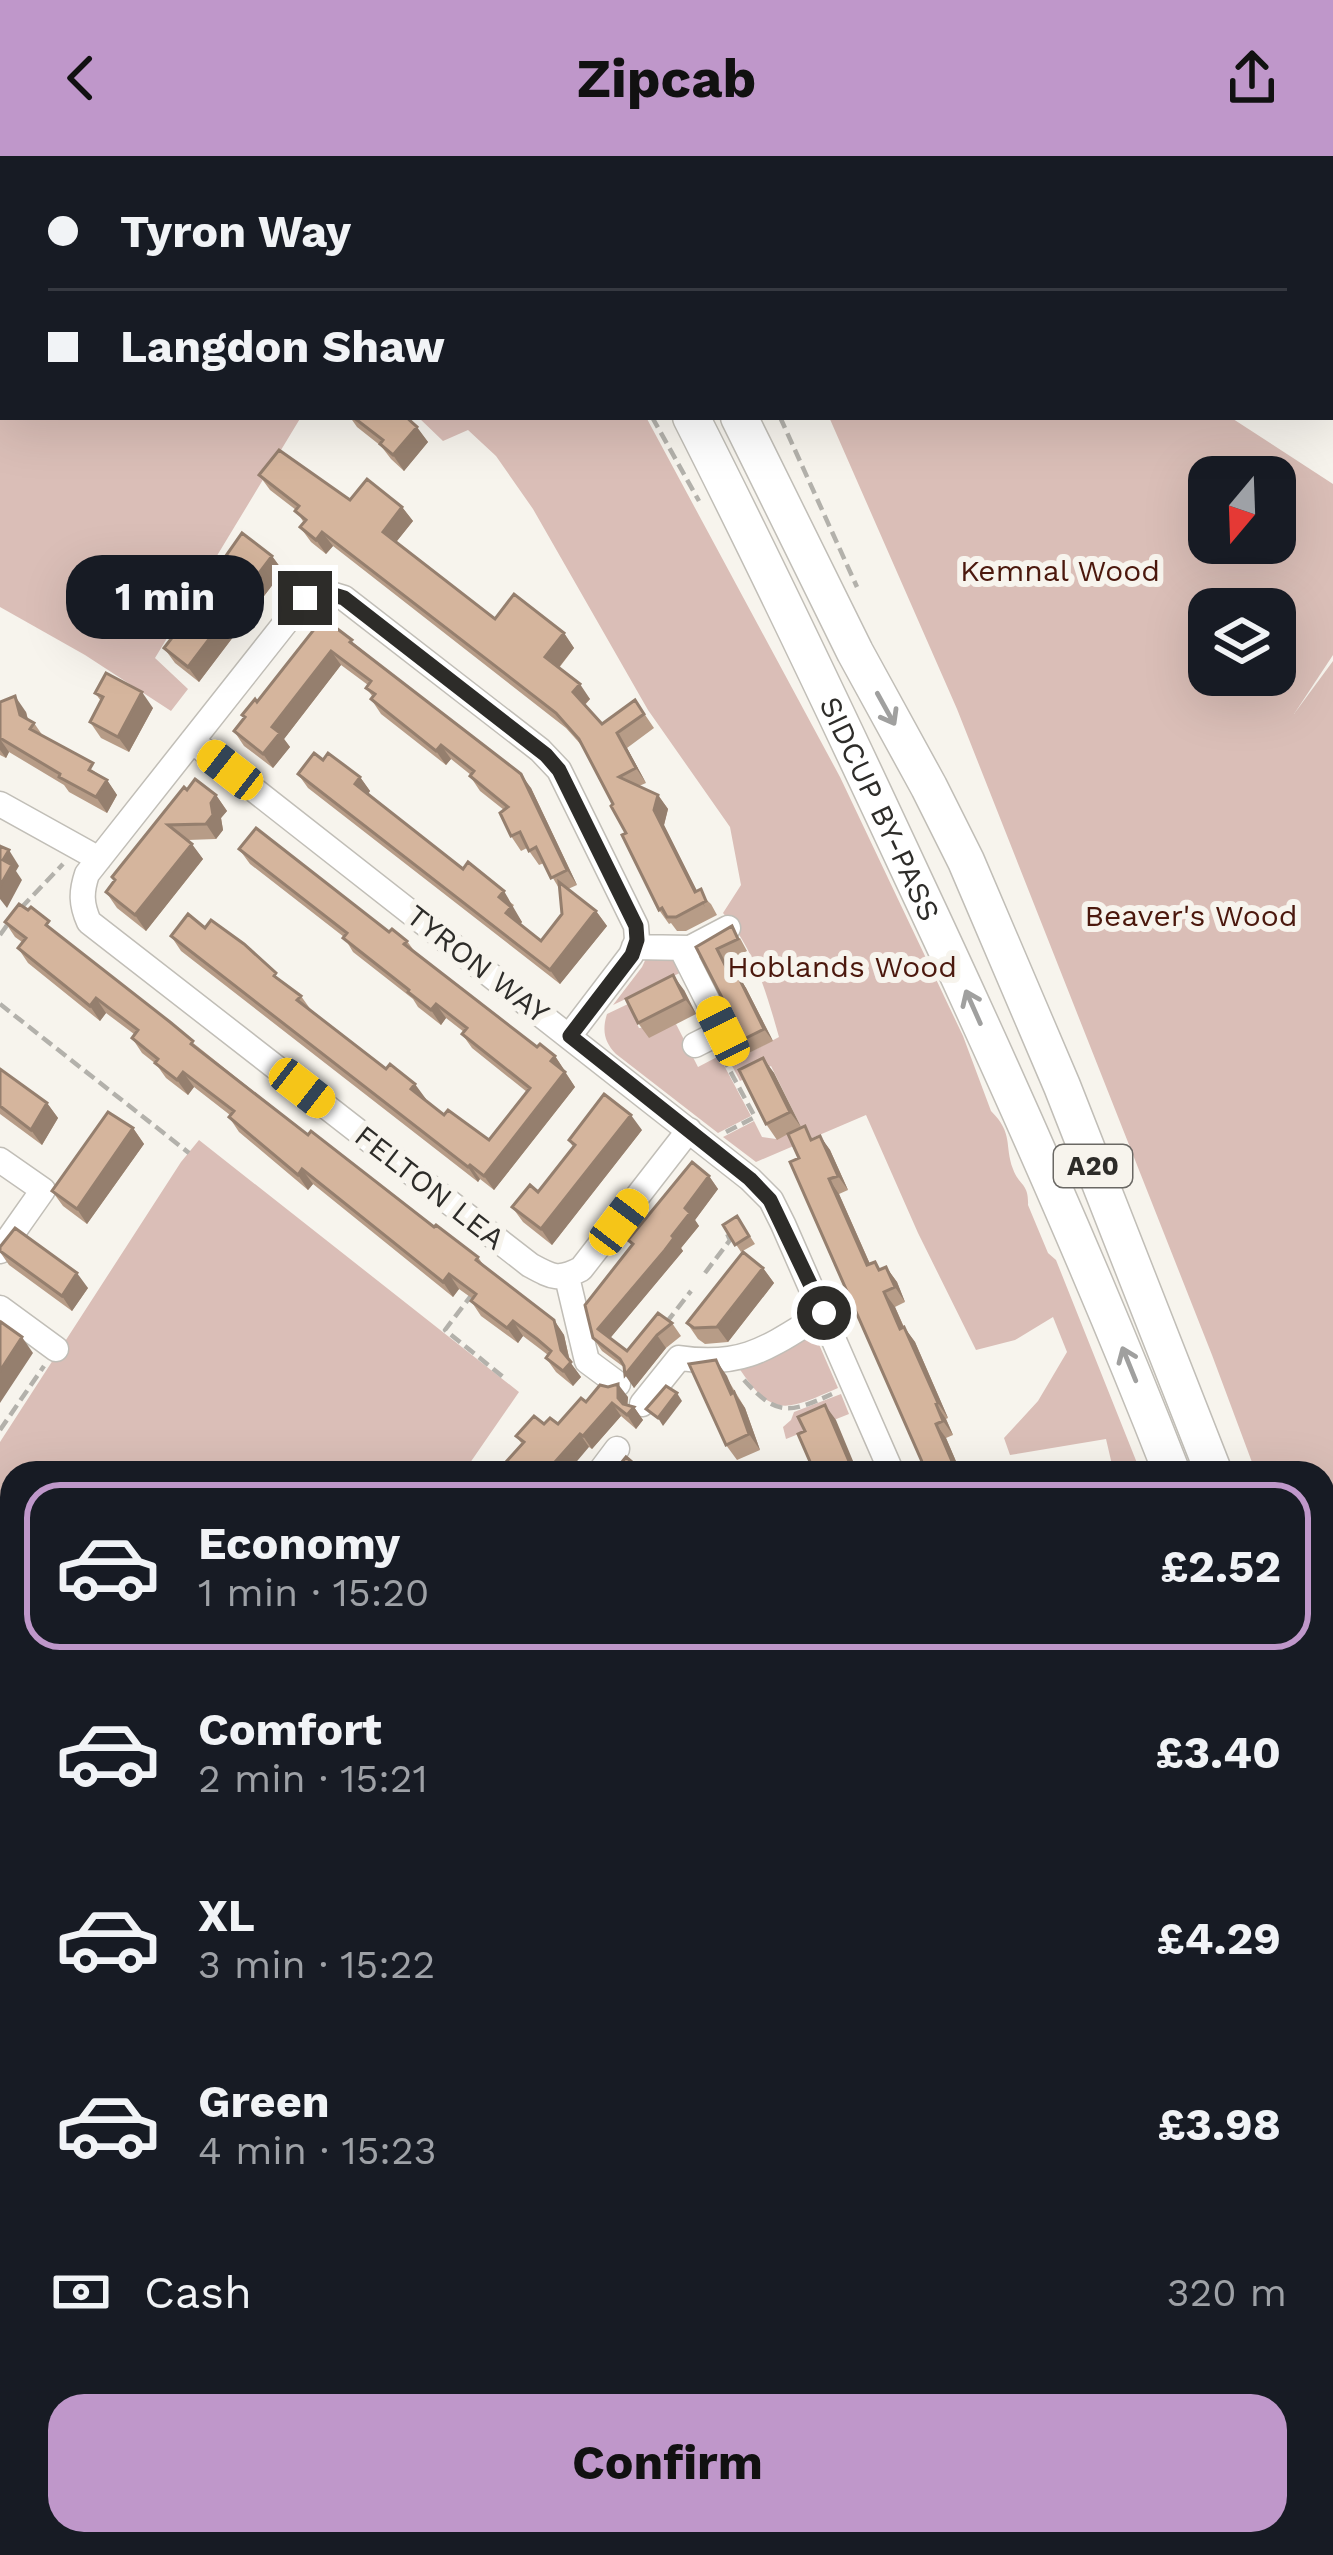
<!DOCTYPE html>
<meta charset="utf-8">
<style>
body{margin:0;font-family:"Work Sans",sans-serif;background:#242831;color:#f1f3f6;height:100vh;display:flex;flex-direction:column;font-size:45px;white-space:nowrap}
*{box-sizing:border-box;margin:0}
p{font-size:39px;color:#9ea1a6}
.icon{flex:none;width:66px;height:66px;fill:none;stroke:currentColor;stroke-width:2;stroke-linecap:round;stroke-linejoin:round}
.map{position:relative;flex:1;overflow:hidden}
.panel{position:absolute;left:0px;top:1305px;width:1335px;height:1095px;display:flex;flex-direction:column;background:#171b24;border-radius:36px 36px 0 0;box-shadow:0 12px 48px #0002}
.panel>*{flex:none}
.guide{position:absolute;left:0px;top:0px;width:1335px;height:264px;box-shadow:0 12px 48px #0002;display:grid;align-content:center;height:264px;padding:0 48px;background:#171b24}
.needle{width:78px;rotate:199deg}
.fabs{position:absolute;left:1188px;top:300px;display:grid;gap:24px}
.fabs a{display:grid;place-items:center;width:108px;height:108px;border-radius:24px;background:#171b24;box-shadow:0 12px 48px #0002;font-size:60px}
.end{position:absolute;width:54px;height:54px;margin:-27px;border:15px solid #2d2c29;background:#fff;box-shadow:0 0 0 6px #fff}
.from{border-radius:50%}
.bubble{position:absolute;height:84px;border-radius:36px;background:#171b24;box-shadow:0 12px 48px #0002;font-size:39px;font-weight:700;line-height:84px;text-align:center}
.car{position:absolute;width:36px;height:72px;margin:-36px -18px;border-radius:15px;box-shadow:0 0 9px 3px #0007;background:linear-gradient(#f5c518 24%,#345 0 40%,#f5c518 0 76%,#345 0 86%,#f5c518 0)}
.guide b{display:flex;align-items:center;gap:42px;height:114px;font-size:45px}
.guide b+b{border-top:3px solid #363941}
.guide i{width:30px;height:30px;background:#f1f3f6}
ul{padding:21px 0 0;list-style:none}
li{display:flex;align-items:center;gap:36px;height:168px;margin:0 24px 18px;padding:0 24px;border:6px solid transparent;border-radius:36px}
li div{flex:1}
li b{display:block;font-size:45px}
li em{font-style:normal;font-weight:700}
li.selected{border-color:#bf97ca}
li>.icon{width:108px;height:108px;stroke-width:1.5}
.pay{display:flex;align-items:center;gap:30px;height:132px;padding:0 48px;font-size:45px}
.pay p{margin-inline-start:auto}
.cta{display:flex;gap:24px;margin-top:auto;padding:24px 48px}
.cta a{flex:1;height:138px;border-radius:36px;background:#bf97ca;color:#111;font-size:48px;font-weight:700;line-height:138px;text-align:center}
header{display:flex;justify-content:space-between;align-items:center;height:156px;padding:0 48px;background:#bf97ca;color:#111;font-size:54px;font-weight:700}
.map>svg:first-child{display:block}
.green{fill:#dabeb7;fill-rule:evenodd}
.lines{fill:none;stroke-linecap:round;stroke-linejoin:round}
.minor-casing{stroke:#c1beb7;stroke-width:27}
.highway-casing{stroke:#c1beb7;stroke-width:39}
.path{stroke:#b3b1ab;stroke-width:4.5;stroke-dasharray:12 6;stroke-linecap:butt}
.minor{stroke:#fff;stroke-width:24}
.highway{stroke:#fff;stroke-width:36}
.wall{fill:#b79c87}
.shaded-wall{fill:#957f6e}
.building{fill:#d5b59d;stroke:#957f6e;stroke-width:3}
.oneway{stroke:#a0a09f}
.route{stroke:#2d2c29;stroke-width:15}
.labels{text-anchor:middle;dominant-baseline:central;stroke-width:12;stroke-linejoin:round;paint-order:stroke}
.shield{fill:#f7f4ed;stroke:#6a6864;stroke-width:3}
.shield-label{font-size:27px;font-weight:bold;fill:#2d2c29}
.park-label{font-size:30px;fill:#4b180d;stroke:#f7f4ed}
.street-label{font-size:30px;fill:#2d2c29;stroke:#f7f4ed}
</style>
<header><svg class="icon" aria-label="back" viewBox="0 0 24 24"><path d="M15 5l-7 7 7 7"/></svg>Zipcab<svg class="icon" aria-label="share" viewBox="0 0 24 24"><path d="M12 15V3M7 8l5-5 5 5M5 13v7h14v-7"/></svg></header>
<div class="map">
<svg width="1333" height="2399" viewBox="0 0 1333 2399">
<rect width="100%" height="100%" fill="#f7f4ed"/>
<!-- green -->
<path class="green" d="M0 0H500L502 3H3V261H301L155 502 188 533 171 555 85 499 0 451Z
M418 261H646L840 621 963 880 991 955C1014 978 1004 989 1013 1013 1019 1030 1029 1027 1028 1049L1048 1097 1056 1104 1141 1317H1107L1113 1313 1106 1283 1010 1299 1004 1282 1038 1245 1067 1196 1053 1161 1015 1184 976 1194 918 1077 866 959 756 1006 723 981 754 965 762 981 776 983 801 971 771 910 740 925 727 900 745 890 749 897 779 881C766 835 754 793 723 757L741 729 730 671 648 554 533 353 496 300 468 274 443 285Z
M829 261H1230L1333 328V499L1294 558 1333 505V1513L1323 1490V1317H1256L1212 1199 957 553ZM1209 321H1275V387H1209ZM1209 453H1275V519H1209Z
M650 794 673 796 686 814 613 849 642 811Z
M628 848 639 872 676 868 698 911 719 900 751 960 718 977 616 898C604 886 602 874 607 858Z
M199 984 519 1236 463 1317H12V1672L0 1667V1286L181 1006Z
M811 1170 838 1232C785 1255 772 1263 737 1209Z
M841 1238 849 1258 786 1283 783 1271 791 1264 794 1256Z
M1323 1779 1333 1804V2326L1323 2320Z
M12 2031V2185L0 2173V2054Z
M730 2388H809L807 2399H725Z"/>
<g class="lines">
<defs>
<path id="minor" d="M192 585 750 1023 771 1044 783 1068 892 1317
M0 648 99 703
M634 791 690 792 728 772
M681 792 723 875 695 889
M570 879 631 799 637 784 636 770 559 614 540 594 344 442 324 436 305 442 87 718C81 736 81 748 89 766L530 1109C552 1121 558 1125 581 1113L689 974
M0 1004 43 1034 0 1095
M567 1121 587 1205 618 1228
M0 1152 56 1193
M642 1248 679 1202C745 1212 770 1190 824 1157
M599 1317 617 1293
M1323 1567 1333 1583
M1323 2330 1333 2335
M171 2388 181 2399
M570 2399 583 2388
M936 2399 937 2388"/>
<g id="highway">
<path d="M525 0 526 3"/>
<path d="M558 0 559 3"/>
<path d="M604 0 605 3"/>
<path d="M641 0 642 3"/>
<path id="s1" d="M691 261C768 413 841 567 913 722 1005 918 1093 1115 1172 1317"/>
<path d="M739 261 855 496 929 631 966 705 1062 930 1214 1317"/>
<path d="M1323 1595 1333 1621"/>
<path d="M1323 1708 1333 1734"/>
</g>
</defs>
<!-- minor casing -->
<use href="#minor" class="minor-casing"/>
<!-- highway casing -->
<use href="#highway" class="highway-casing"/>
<!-- path -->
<path class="path" d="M652 261 699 345
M780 261 857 431
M21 752 63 708
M0 779 10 765
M0 848 189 997
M722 900 755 961 726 976
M705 1117 730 1084 726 1075 731 1072
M473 1137 445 1174 507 1224
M666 1167 691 1135
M744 1224C777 1261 790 1257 832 1238
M0 1274 44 1210
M1323 1524 1332 1547
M0 1546 12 1548
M1323 1775 1333 1771
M1323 1783 1333 1811"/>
<!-- minor -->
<use href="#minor" class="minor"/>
<!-- highway -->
<use href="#highway" class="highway"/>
</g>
<!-- wall -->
<path class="wall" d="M350 261H408L428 286 404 315 391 303 381 290 357 271Z
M259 319 350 344 402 351 413 365 396 386 495 463 564 477 574 492 559 512 590 543 585 549 602 568 635 544 654 572 627 592 646 627 639 630 658 639 668 653 664 669 697 735 711 748 717 759 686 775H677L671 767 669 768 659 754 613 648 583 591 566 572 333 390 326 398 311 386 300 371 304 367 296 354 270 334Z
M272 400 283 415 199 526 175 507 164 492 198 449 195 444 223 406Z
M323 462 531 632 577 729 568 733 596 755 607 770 560 828 308 632 298 618 323 604 360 621 370 635 368 638 463 713 514 749 512 752 522 766 520 768 541 785 562 758 560 734 544 707 539 709 527 692 521 695 511 680 504 654 480 635 470 620 471 619 451 603 446 609 381 558 371 543 373 541 366 532 368 529 341 509 284 583 290 591 273 612 244 590 234 575Z
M95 537 153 552 129 596 101 582 90 566 101 545Z
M0 546 26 556 28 563 34 567 43 580 107 624 117 639 107 657 69 636 64 629 9 596 6 602 0 599Z
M187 634 216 639 227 655 221 662 223 674 216 683 188 684 203 703 146 775 117 752 106 736 114 725 112 721Z
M239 693 407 785 415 796 537 891 555 900 575 931 494 1034 480 1023 478 1026 181 795 171 780 205 772 301 840 311 854 444 959 489 984 527 936 472 892 462 878 464 876 446 862 441 869 418 851 413 843 353 796 344 781 250 708Z
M5 766 57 778 308 979 434 1071 478 1101 484 1110 554 1164 564 1179 570 1206 581 1221 573 1230 556 1216 546 1202 548 1199 523 1180 518 1187 481 1160 471 1145 473 1143 459 1133 453 1141 313 1028 308 1034 239 976 229 961 230 959 194 931 188 939 166 922 156 908 142 897 132 882 134 878 106 857 100 865 28 807 18 792 22 786 15 781Z
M740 782 747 795 726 806 734 822 738 820 746 832 773 885 749 897 740 885 729 855 696 791Z
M684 834 696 858 649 882 638 867Z
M763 902 774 917 801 971 813 983 820 980 830 994 848 1034 839 1038 870 1108 881 1114 886 1111 897 1126 905 1146 895 1151 904 1171 915 1186 948 1262 946 1263 953 1279 946 1282 961 1317 788 978 777 984 766 968Z
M0 913 47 947 58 962 42 989 0 958Z
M133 972 144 988 87 1068 63 1050 52 1035Z
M642 974 552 1089 523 1066 512 1051 538 1036 573 991 569 984Z
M709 1020 718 1033 695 1064 699 1070 681 1092 683 1095 610 1182 627 1195 672 1167 681 1180 666 1192 634 1232 625 1212 602 1195 593 1182 632 1089 628 1084Z
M737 1060 755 1088 741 1096 723 1069Z
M0 1091 88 1132 72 1155 9 1109 0 1096Z
M763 1112 774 1127 728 1186 705 1188 698 1183 687 1167Z
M716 1204 745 1252 760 1294 737 1304 726 1289Z
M628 1241 627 1249 634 1251 643 1264 636 1273 621 1260 592 1293 589 1291 522 1288 516 1280 544 1268H558L586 1246Z
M12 1752V1947L0 1942V1786Z
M0 2176 12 2193V2203L3 2211 0 2208Z
M0 2334 12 2346V2388H110L120 2399H9L0 2390Z
M224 2388H262L247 2399 238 2388 229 2395Z
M388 2388H488L492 2393 484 2399H372Z"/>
<!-- shaded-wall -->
<path class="shaded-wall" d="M874 0H906L905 3H873Z
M417 271 428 286 404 315 393 299Z
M402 351 413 365 393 390 383 376Z
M322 376 333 390 326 398 316 384Z
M272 400 283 415 199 526 188 511Z
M564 477 574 492 555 516 545 501Z
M331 495 341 509 284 583 290 591 273 612 263 598 272 571Z
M580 528 590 543 583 550 573 536Z
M142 536 153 552 129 596 118 581Z
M15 540 26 556 30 574 20 559Z
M617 577 627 592 646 627 636 612Z
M0 583 9 596 6 602 0 594Z
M441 589 451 603 446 609 436 595Z
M521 618 531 632 577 729 567 714Z
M360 621 370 635 365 642 355 628Z
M107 624 117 639 107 657 96 641Z
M216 639 227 655 221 662 223 674 216 683 206 668 211 647Z
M658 639 668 653 664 669 705 751 695 736 654 654Z
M192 688 203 703 146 775 135 759Z
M9 694 19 710 16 715 22 724 7 752 0 743V730L3 704Z
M504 735 522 766 517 772 506 757 499 741Z
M596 755 607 770 560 828 550 814Z
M673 819 684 834 696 858 685 843Z
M738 820 746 832 773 885 764 873Z
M96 842 106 857 100 865 90 850Z
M436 848 446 862 441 869 431 854Z
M555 900 565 915 561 920 551 905Z
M763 902 774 917 801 971 790 956Z
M183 916 194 931 188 939 177 924Z
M565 916 575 931 494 1034 484 1020Z
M415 928 426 943 421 948 411 933Z
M47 947 58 962 42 989 31 974Z
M631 959 642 974 552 1089 541 1073Z
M133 972 144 988 87 1068 77 1053Z
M820 980 830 994 848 1034 838 1020Z
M470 1009 480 1023 478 1026 468 1011Z
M302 1013 313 1028 308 1034 298 1019Z
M709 1020 718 1033 695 1064 699 1070 681 1092 683 1095 607 1186 598 1173 672 1080 685 1052Z
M829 1023 839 1038 877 1124 867 1109Z
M886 1111 897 1126 905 1146 895 1131Z
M763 1112 774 1127 728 1186 717 1171Z
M77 1117 88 1132 72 1155 62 1140Z
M449 1118 459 1133 453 1141 443 1126Z
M884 1136 895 1151 911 1188 900 1173Z
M554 1164 564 1179 570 1206 581 1221 573 1230 563 1215 561 1194Z
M513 1165 523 1180 518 1187 507 1172Z
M904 1171 915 1186 948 1262 938 1247Z
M657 1179 666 1192 634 1232 625 1219Z
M22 1181 33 1197 0 1247V1215Z
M716 1204 727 1220 735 1239 734 1236 745 1252 760 1294 749 1278Z
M618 1228 628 1241 627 1255 618 1242Z
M677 1237 682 1245 663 1270 658 1262Z
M612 1247 621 1260 592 1293 583 1280Z
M936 1248 946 1263 953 1279 943 1265Z
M825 1249 836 1264 858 1317H854Z
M634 1251 643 1264 636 1273 627 1259Z
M936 1268 946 1282 961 1317H957Z
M580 1278 589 1291 567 1317H549L547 1315Z
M12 1842V1944L0 1927V1876Z
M656 2388H678L670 2399H649Z
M896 2388H909L907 2399H894Z"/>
<!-- building -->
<path class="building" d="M734 0H789L797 3H733Z
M817 0H874L873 3H816Z
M353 261H406L417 271 393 299 380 288 383 284Z
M279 294 350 344 367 323 402 351 383 376 495 463 514 438 564 477 545 501 580 528 573 536 602 568 635 544 644 558 617 577 636 612 619 621 658 639 654 654 695 736 701 733 706 745 676 761H667L662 752 659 754 622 679 626 677 611 650 613 648 579 583 556 557 322 376 316 384 300 371 306 364 295 355 299 350 259 319Z
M242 377 272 400 188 511 164 492 199 447 195 444Z
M323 462 352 484 350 486 521 618 567 714 551 722 536 691 529 695 520 676 511 680 500 657 508 651 470 620 474 615 441 589 436 595 371 543 375 538 366 532 371 525 331 495 272 571 280 577 263 598 234 575 245 561 242 559 255 543 257 546Z
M106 517 142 536 118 581 90 566 103 541 95 537Z
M15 540 20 559 34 567 30 573 93 607 89 614 107 624 96 641 59 621 60 618 0 582V546Z
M314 597 323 604 328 597 360 621 355 628 463 713 468 706 504 735 499 741 511 751 506 757 541 785 562 758 559 726 596 755 550 814 298 618Z
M195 623 216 639 211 647 213 659 206 668 168 669 192 688 135 759 106 736 115 724 112 721 184 631 187 634Z
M256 672 389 776 392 773 407 785 404 788 537 891 540 888 555 900 551 905 565 916 484 1020 470 1009 468 1011 171 780 188 758 205 772 211 764 244 788 276 817 274 820 301 840 297 844 386 913 390 908 415 928 411 933 444 959 448 954 489 984 530 932 462 878 467 872 436 848 431 854 408 836 409 834 343 782 347 777 239 693Z
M0 690 9 694 3 704 12 709 0 730Z
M19 748 28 754 31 751 49 765 46 769 170 866 193 885 191 888 308 979 311 975 434 1071 436 1069 478 1101 476 1104 554 1164 561 1194 571 1206 563 1215 546 1202 551 1195 537 1183 513 1165 507 1172 471 1145 476 1138 449 1118 443 1126 302 1013 298 1019 229 961 234 955 183 916 177 924 155 907 158 903 132 882 138 874 96 842 90 850 18 792 26 782 5 766Z
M732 770 738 783 717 793 732 823 738 820 764 873 740 885 729 855 696 791Z
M673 819 685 843 638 867 626 843Z
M763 902 790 956 766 968 739 914Z
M0 913 47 947 31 974 0 950Z
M604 938 631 959 541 1073 512 1051 530 1029 538 1036 575 989 569 984Z
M108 956 133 972 77 1053 52 1035Z
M805 970 811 984 820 980 838 1020 829 1023 867 1109 875 1106 879 1114 886 1111 895 1131 884 1136 900 1173 904 1171 938 1247 936 1248 943 1265 936 1268 957 1317H927L790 1006 799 1002 788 978Z
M692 1006 709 1020 685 1052 690 1057 672 1080 674 1082 665 1094 598 1173 627 1195 658 1157 672 1167 657 1179 625 1219 624 1210 620 1203 593 1182 585 1149 633 1088 628 1084Z
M737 1060 749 1080 735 1089 723 1069Z
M15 1072 77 1117 62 1140 0 1095V1091Z
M743 1096 763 1112 717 1171 694 1172 687 1167Z
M1 1166 22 1181 0 1215V1168Z
M716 1204 731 1238 734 1236 749 1278 726 1289 689 1208Z
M618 1228V1242L623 1248 634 1251 627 1259 612 1247 583 1280 580 1278 547 1315 550 1317H500L498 1315 524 1286 516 1280 534 1260 544 1268 550 1262 558 1268 581 1242 586 1246 600 1229 608 1231Z
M666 1230 677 1237 658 1262 646 1253Z
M825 1249 854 1317H815L798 1278 805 1275 798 1261Z
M626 1301 645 1317H613Z
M12 1752V1842L0 1876V1786Z
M0 2334 12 2346V2386L8 2390 0 2382Z
M1323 2370 1333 2379V2399H1312L1301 2388H1323Z
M32 2388H110L120 2399H41Z
M322 2388H360L367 2399H318L315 2393Z
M388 2388H468L452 2399H372Z
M618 2388H656L649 2399H610Z
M848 2388H896L894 2399H852L853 2394 847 2393Z
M955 2388H1027L1041 2397 1040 2399H955L950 2396Z"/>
<!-- one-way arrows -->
<defs><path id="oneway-shaft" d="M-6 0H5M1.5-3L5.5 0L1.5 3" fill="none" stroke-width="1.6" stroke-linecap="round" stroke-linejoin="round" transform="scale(3)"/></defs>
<g class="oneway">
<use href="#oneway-shaft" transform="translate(886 553) rotate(61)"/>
<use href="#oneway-shaft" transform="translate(973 851) rotate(-114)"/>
<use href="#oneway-shaft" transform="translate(1129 1208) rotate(-112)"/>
</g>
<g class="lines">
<!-- route -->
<path class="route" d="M305 442 324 436 344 442 546 599 559 614 636 770 637 784 632 799 570 880 750 1023 770 1044 824 1157"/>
</g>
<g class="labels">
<!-- shield labels -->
<rect class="shield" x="1054" y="989" width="78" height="42" rx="9"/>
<g class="shield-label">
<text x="1093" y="1010">A20</text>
</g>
<!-- park labels -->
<g class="park-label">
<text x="1060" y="414">Kemnal Wood</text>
<text x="1191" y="759">Beaver's Wood</text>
<text x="842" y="810">Hoblands Wood</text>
</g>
<!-- street labels -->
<g class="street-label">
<text stroke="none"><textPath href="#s1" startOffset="435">SIDCUP BY-PASS</textPath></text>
<text transform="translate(478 808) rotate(38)">TYRON WAY</text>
<text transform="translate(430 1031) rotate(38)">FELTON LEA</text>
</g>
</g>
</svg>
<div class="fabs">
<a><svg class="needle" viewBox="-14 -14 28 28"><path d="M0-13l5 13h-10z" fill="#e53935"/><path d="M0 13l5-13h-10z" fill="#9ea1a6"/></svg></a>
<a><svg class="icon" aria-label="layers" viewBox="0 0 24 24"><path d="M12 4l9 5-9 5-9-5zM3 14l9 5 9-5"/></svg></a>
</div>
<i class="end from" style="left:824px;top:1157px"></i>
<i class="end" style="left:305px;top:442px"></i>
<div class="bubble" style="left:66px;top:399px;width:198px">1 min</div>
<i class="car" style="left:230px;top:614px;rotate:308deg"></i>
<i class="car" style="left:723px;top:875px;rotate:334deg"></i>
<i class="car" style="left:302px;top:932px;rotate:128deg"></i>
<i class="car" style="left:619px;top:1066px;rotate:37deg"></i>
<div class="guide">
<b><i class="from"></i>Tyron Way</b>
<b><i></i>Langdon Shaw</b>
</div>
<section class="panel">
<ul>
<li class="selected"><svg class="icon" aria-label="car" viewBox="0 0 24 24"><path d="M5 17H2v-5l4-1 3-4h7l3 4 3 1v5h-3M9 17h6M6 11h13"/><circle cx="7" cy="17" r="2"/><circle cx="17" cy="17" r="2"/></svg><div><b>Economy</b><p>1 min · 15:20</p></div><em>£2.52</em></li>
<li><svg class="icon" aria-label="car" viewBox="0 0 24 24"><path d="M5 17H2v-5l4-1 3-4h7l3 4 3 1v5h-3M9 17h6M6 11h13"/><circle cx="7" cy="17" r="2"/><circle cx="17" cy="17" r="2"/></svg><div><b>Comfort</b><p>2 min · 15:21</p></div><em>£3.40</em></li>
<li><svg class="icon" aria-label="car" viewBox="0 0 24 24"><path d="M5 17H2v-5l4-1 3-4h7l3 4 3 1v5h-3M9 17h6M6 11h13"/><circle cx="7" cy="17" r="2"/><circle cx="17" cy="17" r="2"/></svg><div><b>XL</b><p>3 min · 15:22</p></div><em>£4.29</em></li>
<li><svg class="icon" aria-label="car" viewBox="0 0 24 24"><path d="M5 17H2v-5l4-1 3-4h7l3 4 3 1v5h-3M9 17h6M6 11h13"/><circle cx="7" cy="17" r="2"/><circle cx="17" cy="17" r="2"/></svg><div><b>Green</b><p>4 min · 15:23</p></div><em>£3.98</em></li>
</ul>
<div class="pay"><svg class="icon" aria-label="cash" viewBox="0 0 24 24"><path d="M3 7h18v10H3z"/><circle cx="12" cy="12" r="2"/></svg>Cash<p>320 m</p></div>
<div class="cta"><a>Confirm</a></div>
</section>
</div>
